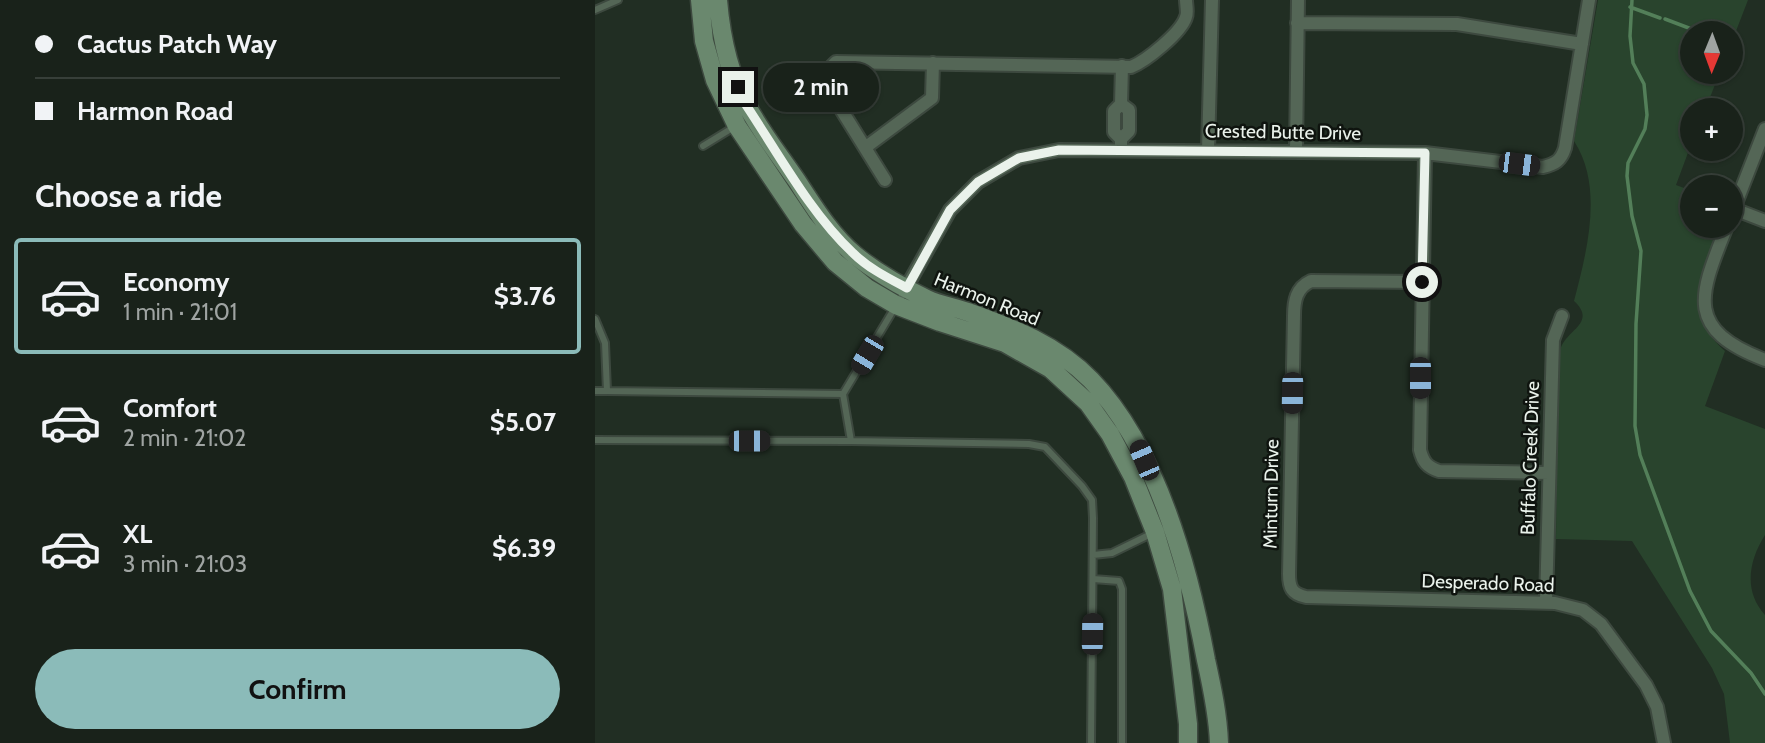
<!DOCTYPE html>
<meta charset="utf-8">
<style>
body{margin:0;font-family:Cabin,sans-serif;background:#222a23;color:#f1f3f6;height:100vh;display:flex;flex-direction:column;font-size:26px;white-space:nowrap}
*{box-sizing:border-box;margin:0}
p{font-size:23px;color:#9fa4a2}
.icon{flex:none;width:38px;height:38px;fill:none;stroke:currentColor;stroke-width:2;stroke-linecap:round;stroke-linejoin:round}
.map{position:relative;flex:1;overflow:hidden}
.panel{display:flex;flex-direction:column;background:#19221a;width:595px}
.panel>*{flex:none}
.guide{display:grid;align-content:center;height:154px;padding:0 35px;background:#19221a}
.needle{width:46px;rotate:181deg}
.tools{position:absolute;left:1085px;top:21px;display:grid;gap:14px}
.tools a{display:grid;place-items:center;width:63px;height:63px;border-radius:50%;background:#19221a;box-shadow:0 2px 5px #0004,0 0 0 2px #373f39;font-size:35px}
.end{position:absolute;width:32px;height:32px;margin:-16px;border:9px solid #eaf2eb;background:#111;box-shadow:0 0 0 4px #111}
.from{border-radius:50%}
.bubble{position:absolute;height:49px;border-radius:24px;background:#19221a;box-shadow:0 2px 5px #0004,0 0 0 2px #373f39;font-size:23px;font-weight:700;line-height:49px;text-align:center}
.car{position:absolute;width:21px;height:42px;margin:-21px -10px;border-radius:9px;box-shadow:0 0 5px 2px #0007;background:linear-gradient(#222 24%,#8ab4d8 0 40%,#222 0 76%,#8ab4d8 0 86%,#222 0)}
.guide b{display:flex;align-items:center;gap:24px;height:66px;font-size:26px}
.guide b+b{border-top:2px solid #373f39}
.guide i{width:18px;height:18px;background:#f1f3f6}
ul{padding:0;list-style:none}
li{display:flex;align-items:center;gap:21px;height:116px;margin:0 14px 10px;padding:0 21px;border:4px solid transparent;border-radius:7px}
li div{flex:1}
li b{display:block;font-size:26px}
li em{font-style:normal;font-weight:700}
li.active{border-color:#8bbbb9}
li>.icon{width:63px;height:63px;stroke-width:1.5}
h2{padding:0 35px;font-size:32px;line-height:84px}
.button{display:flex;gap:14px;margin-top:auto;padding:14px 35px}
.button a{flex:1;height:80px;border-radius:42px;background:#8bbbb9;color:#111;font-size:28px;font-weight:700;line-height:80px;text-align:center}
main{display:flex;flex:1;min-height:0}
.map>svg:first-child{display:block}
.green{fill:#29442d}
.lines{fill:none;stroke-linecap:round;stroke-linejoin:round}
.stream{stroke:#537f59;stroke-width:3.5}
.lane-casing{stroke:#3d493f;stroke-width:10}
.street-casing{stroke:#3d493f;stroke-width:16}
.secondary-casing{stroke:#3d493f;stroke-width:21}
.lane{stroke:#546656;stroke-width:6}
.street{stroke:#546656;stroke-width:12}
.secondary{stroke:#6a886e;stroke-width:18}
.route{stroke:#eaf2eb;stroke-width:9}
.labels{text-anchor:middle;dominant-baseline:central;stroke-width:5;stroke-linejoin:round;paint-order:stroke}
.street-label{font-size:19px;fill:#eaf2eb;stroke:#0f140f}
</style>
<main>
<section class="panel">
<div class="guide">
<b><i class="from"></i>Cactus Patch Way</b>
<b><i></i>Harmon Road</b>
</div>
<h2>Choose a ride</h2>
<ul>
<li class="active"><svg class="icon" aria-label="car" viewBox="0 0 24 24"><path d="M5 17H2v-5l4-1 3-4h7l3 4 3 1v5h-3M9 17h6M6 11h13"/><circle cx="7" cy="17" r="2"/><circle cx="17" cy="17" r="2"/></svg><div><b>Economy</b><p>1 min · 21:01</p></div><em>$3.76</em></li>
<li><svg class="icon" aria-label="car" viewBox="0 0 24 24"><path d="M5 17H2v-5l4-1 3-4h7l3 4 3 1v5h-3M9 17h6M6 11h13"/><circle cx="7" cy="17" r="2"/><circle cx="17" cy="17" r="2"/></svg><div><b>Comfort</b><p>2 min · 21:02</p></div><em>$5.07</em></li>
<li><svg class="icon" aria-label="car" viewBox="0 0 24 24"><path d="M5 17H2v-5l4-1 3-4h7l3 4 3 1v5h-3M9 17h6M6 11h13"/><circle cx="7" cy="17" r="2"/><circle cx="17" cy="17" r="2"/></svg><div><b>XL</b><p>3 min · 21:03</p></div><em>$6.39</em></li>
</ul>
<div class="button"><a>Confirm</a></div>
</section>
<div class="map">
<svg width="1170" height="743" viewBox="0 0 1170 743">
<rect width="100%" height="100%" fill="#212e23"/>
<!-- green -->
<path class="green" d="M1003 0H1153L1136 44V33H1097V72H1125L1110 110H1097V142L1081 185 1097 191V226H1126C1108 273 1084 311 1130 351L1110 406 1170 429V535C1154 560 1148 591 1170 615V743H1135L1129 694 1117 668 1037 541 961 539 963 357C965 353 965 348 967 345 975 329 1001 321 979 301 992 251 1009 187 979 141Z"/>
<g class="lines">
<!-- stream -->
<path class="stream" d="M1037 0 1035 36 1038 63 1049 84 1052 115 1050 129 1033 163 1032 176 1037 216 1046 251 1041 324 1040 426 1045 455 1095 591 1116 631 1156 673 1170 694
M1035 7 1065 18
M1070 19 1107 33"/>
<defs>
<path id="lane" d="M0 10 23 0
M108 146 139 127
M0 319 10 343 12 391 248 394 311 289
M0 391H12
M0 440 256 441 248 394
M256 441 434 444 450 447 487 486 497 500 498 518 496 743
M498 555 517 553 558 533
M498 579 524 581 527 589V743"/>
<path id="street" d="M702 23 862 24 987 44
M526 139 534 131V110L526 104
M271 147 337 98 338 63
M526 150V139L519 132V111L526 104 527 66
M613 150 617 0
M701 152 703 0
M830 153 825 450C828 462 832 467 844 471L954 473
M290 180 226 77 241 62 536 67C551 61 586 33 591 17 593 13 591 5 591 0
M1139 209 1170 221
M1136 216 1170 129
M1132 226C1105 294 1088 329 1170 360
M826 282 716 281C701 288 699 301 699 316L694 574C694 588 697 594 711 597L960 603 988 610 1006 624 1051 685 1062 707 1069 743
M311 288 355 210 383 182 424 158 464 150 830 153 948 167C960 164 966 161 970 148L994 0
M951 603 958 340 967 316"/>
<path id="secondary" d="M105 0 109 41 120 80 142 126 208 224 240 262 272 288 301 305 345 322 410 343 456 369 493 403 515 434 538 477 560 532 577 589 593 724V743
M123 0C126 36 134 75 152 106 166 132 185 156 202 181 219 207 236 235 260 255 282 273 307 287 332 299 345 305 359 307 373 312 418 328 462 345 496 380 562 448 594 569 611 660 617 687 623 715 624 743"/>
</defs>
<!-- lane casing -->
<use href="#lane" class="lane-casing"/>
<!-- street casing -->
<use href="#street" class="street-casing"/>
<!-- secondary casing -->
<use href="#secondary" class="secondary-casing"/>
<!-- lane -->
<use href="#lane" class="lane"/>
<!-- street -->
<use href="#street" class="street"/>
<!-- secondary -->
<use href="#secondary" class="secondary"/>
</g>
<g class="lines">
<!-- route -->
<path class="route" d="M143 87 151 105C183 153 216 214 258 253 273 268 293 278 312 288L355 210 383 182 424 158 464 150 830 153 827 282"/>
</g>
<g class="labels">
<!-- street labels -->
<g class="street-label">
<text transform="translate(688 132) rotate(1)">Crested Butte Drive</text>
<text transform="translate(392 299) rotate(22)">Harmon Road</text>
<text transform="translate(935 458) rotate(-88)">Buffalo Creek Drive</text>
<text transform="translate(676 494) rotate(-89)">Minturn Drive</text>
<text transform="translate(893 583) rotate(2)">Desperado Road</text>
</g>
</g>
</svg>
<div class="tools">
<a><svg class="needle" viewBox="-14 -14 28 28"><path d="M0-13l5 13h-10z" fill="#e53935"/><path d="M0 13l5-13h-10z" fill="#9fa4a2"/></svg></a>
<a>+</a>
<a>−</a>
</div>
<i class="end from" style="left:827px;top:282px"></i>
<i class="end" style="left:143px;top:87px"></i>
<div class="bubble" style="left:168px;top:63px;width:116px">2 min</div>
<i class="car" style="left:924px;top:164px;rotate:97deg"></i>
<i class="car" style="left:272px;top:355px;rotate:211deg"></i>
<i class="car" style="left:825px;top:378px;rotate:180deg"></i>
<i class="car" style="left:697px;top:393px;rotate:181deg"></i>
<i class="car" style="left:154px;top:441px;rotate:90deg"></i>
<i class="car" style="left:549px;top:460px;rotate:337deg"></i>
<i class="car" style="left:497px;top:634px;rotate:1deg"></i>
</div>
</main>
